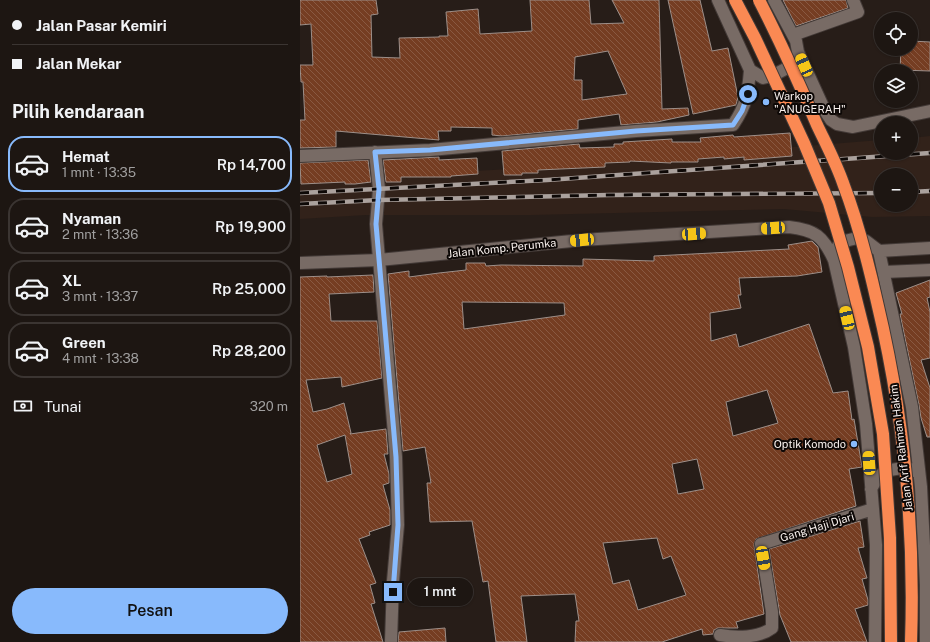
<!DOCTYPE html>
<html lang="id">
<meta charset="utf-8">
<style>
body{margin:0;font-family:"Public Sans",sans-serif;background:#2a2320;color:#f1f3f6;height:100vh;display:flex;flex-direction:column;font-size:15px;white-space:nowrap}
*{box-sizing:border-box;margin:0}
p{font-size:13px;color:#a09f9f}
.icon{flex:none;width:22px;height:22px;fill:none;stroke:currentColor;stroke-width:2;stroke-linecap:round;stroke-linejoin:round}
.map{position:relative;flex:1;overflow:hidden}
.drawer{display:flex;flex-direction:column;background:#1d1612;width:300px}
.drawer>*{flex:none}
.banner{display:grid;align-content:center;height:88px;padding:0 12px;background:#1d1612}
.tools{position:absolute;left:574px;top:12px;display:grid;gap:8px}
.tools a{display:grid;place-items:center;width:44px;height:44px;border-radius:50%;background:#1d1612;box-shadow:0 1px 3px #0004,0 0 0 1px #3b3532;font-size:20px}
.end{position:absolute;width:18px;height:18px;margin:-9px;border:5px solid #88bafc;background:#111;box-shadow:0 0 0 2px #111}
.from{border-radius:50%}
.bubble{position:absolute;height:28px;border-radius:14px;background:#1d1612;box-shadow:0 1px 3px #0004,0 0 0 1px #3b3532;font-size:13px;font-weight:600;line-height:28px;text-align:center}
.car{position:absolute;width:12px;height:24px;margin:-12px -6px;border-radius:5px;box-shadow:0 0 3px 1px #0007;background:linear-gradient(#f5c518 24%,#345 0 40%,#f5c518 0 76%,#345 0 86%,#f5c518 0)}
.banner b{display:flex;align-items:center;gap:14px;height:38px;font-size:15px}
.banner b+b{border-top:1px solid #3b3532}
.banner i{width:10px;height:10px;background:#f1f3f6}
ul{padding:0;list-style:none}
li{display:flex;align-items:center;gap:12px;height:56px;margin:0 8px 6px;padding:0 4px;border:2px solid #3b3532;border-radius:16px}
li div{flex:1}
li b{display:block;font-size:15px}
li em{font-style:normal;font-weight:600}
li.active{border-color:#88bafc}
li>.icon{width:36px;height:36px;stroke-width:1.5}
h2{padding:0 12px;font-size:18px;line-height:48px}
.pay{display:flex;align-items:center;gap:10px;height:44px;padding:0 12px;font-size:15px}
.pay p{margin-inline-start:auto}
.cta{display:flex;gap:8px;margin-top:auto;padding:8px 12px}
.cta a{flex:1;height:46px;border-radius:24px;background:#88bafc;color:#111;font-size:16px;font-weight:600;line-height:46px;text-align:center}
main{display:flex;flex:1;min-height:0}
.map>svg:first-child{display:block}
.built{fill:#32221a;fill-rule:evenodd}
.building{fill:url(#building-back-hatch);stroke:#9d8f89;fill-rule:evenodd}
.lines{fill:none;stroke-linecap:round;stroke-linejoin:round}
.minor-casing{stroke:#433a37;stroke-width:14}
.minor{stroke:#786b65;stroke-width:12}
.rail-casing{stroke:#aaa19d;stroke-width:4.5}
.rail{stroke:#0d0806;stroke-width:3;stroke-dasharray:9;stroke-linecap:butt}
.highway-bridge-casing{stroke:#433a37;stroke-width:14;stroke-linecap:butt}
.highway-bridge{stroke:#fa8953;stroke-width:12}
.route{stroke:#88bafc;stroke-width:5}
.poi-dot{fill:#88bafc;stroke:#0d0806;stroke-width:1.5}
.labels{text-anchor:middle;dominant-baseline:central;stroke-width:4;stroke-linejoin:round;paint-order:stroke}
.poi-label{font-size:11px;fill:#f8f0ed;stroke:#0d0806;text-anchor:start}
.street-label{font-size:11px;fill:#f8f0ed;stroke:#0d0806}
</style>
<main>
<section class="drawer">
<div class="banner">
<b><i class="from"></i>Jalan Pasar Kemiri</b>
<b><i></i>Jalan Mekar</b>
</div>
<h2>Pilih kendaraan</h2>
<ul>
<li class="active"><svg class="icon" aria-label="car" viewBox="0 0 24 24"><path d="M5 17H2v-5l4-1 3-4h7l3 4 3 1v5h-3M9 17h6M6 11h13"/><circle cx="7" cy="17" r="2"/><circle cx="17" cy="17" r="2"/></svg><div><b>Hemat</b><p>1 mnt · 13:35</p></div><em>Rp 14,700</em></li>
<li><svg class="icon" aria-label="car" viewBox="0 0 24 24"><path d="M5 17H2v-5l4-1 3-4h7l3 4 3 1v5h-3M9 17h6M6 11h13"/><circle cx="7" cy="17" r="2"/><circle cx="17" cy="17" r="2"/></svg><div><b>Nyaman</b><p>2 mnt · 13:36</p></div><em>Rp 19,900</em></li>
<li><svg class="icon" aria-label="car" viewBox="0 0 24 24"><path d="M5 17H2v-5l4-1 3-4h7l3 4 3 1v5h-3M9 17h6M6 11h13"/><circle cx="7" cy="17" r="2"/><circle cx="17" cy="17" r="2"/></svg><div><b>XL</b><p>3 mnt · 13:37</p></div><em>Rp 25,000</em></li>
<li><svg class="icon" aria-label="car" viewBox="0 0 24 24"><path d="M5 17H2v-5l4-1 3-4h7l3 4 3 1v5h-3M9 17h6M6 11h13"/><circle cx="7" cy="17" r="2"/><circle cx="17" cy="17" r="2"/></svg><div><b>Green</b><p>4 mnt · 13:38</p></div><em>Rp 28,200</em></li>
</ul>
<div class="pay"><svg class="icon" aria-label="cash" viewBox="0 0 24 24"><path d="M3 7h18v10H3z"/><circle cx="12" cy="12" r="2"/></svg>Tunai<p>320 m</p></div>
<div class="cta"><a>Pesan</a></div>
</section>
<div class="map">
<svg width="630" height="642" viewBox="0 0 630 642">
<defs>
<pattern id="building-back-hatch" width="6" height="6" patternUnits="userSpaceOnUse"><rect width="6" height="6" fill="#753d22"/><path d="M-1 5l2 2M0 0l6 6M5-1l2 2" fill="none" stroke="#895942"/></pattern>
</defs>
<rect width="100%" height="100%" fill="#271d18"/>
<!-- built -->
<path class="built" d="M630 136V216L572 217 484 209 231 215H66L0 219V181L228 168 581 140V153H611V138ZM581 175H611V205H581Z"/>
<!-- building -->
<path class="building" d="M0 0H76L78 14 71 15 72 57 100 58 99 38 139 37V36H148L146 12 178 9 180 34 232 31 230 0H289L291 24 324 23 312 0H359L362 109 388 108 389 115 357 122 321 125 319 114 278 120V129L202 136 192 135V128L151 127V131H138L139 140 36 131V147L0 148V120H5L3 82H1L0 65H13L11 24 0 25ZM308 51 327 94 282 100V80H274L275 57Z
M368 0H400L412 51 428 48 438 97 436 105 393 114Z
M483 0H546L548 8 496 26Z
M611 41 630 42V71L600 70 601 49H611Z
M490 133 492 156 444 160V157L424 159V157L398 159V162H371V163L330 161V162L305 163V167L238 170V173H222V175H204L202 151 279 144 280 148 314 147V144H323V142L372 139V142H401L400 138 433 135 434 137Z
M139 157V160L177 158 178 174 151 176V177H101V182H86L83 160Z
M68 160 71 182 55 184H45V182L1 184 0 163Z
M512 241 518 247 522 272 497 276 439 278 441 295H438L441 308 410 313 411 341 436 334 439 347 509 324 533 393 548 391 552 420 554 419 562 467 549 469 556 506 456 539 454 545 464 614 436 622 438 628H418L414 630 413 634 403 635 402 629 362 642H275L276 621H279L275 594 221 596 227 642H196L188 581 183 582 172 521 130 522 127 483H131L125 447 103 451 88 274 109 271V277L139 273 166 270V263H185L186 266 201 265 283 266V259L354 261V256L489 249 488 245ZM162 302 264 303 265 315 164 329ZM467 390 478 423 433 436 426 402ZM397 459 404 489 378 494 372 464ZM357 538 363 559 371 556 386 595 338 610 329 580 313 584 303 543Z
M73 275 74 292 29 294 31 321H77L82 378 42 387 41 377 6 380 13 412 27 409 44 403 51 433 50 434 86 429 88 454H84L89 474V483L83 485 90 510V525L69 532 70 535 59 539 76 583 70 585 75 603 71 604 83 642H0V277L27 276V277ZM45 435 52 474 27 482 17 445Z
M630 280V297L627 298 630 312V358L621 360 630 388V437H627L621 418 619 405 600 314H602L596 293Z
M560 521 564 547 558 548 567 578 562 579 568 600V605L555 609 567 642H491L480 615 469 549Z
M145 628 146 642H98L99 632Z"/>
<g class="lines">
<defs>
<path id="minor" d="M418 0 450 70 463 78 472 76 489 67 496 59 498 52 496 41 474 0
M493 35 558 12 553 0
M498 52 525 111 531 120 537 124 553 127 630 111
M75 152 79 189 76 224 96 457 98 525 93 581 91 642
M0 156 130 150 336 131 433 125C447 104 448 94 450 70
M579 251 630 248
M0 263 79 260 282 240 489 227C515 230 523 236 534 260
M584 272 630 270
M571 489C574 484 577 476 583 473 591 469 607 466 614 471
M420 635C436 638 459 638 472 628V612L461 544 573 509
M575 642 576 545 566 424 554 347 534 260 538 246 545 241 557 238 566 241 579 251 612 407 621 487 626 585V642"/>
</defs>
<!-- minor casing -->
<use href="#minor" class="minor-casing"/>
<!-- minor -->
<use href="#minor" class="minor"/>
<defs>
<path id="rail" d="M611 192 630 191
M0 193 247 180 630 153
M0 204 79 200 309 195 581 193"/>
</defs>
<!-- rail casing -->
<use href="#rail" class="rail-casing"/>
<!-- rail -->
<use href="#rail" class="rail"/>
<defs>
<path id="highway-bridge" d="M435 0 455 38 504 143 529 203 548 267 568 347 583 434 590 538 591 642
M459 0C480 41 499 83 517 125 526 144 536 163 543 183 558 222 568 262 577 302 604 415 615 527 611 642"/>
</defs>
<!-- highway-bridge casing -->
<use href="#highway-bridge" class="highway-bridge-casing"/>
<!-- highway-bridge -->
<use href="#highway-bridge" class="highway-bridge"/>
</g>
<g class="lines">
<!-- route -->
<path class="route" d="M93 592 98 525 96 457 76 224 79 189 75 152 130 150 336 131 433 125 442 111 448 94"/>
</g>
<!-- markers -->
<g class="poi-dot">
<circle cx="466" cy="102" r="4"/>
<circle cx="554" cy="444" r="4"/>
</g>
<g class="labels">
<!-- poi labels -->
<g class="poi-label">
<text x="474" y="96">Warkop<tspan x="474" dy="13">"ANUGERAH"</tspan></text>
<text x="546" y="444" text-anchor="end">Optik Komodo</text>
</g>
<!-- street labels -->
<g class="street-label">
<text transform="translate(202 248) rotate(-6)">Jalan Komp. Perumka</text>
<text transform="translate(601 448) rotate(-97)">Jalan Arif Rahman Hakim</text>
<text transform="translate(517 527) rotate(-17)">Gang Haji Djari</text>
</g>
</g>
</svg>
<div class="tools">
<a><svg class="icon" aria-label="locate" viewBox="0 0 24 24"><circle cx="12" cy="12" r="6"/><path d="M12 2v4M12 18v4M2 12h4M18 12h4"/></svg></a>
<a><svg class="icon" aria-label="layers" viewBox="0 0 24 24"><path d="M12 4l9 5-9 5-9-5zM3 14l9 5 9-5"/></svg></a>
<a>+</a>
<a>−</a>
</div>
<i class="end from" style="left:448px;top:94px"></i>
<i class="end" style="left:93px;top:592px"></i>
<div class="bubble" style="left:107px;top:578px;width:66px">1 mnt</div>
<i class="car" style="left:504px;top:65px;rotate:336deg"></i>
<i class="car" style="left:473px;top:228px;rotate:266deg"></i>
<i class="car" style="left:394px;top:234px;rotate:86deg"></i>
<i class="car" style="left:282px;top:240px;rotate:264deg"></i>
<i class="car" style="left:547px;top:318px;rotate:347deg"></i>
<i class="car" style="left:569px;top:463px;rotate:356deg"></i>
<i class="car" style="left:463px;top:558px;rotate:170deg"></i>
</div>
</main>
